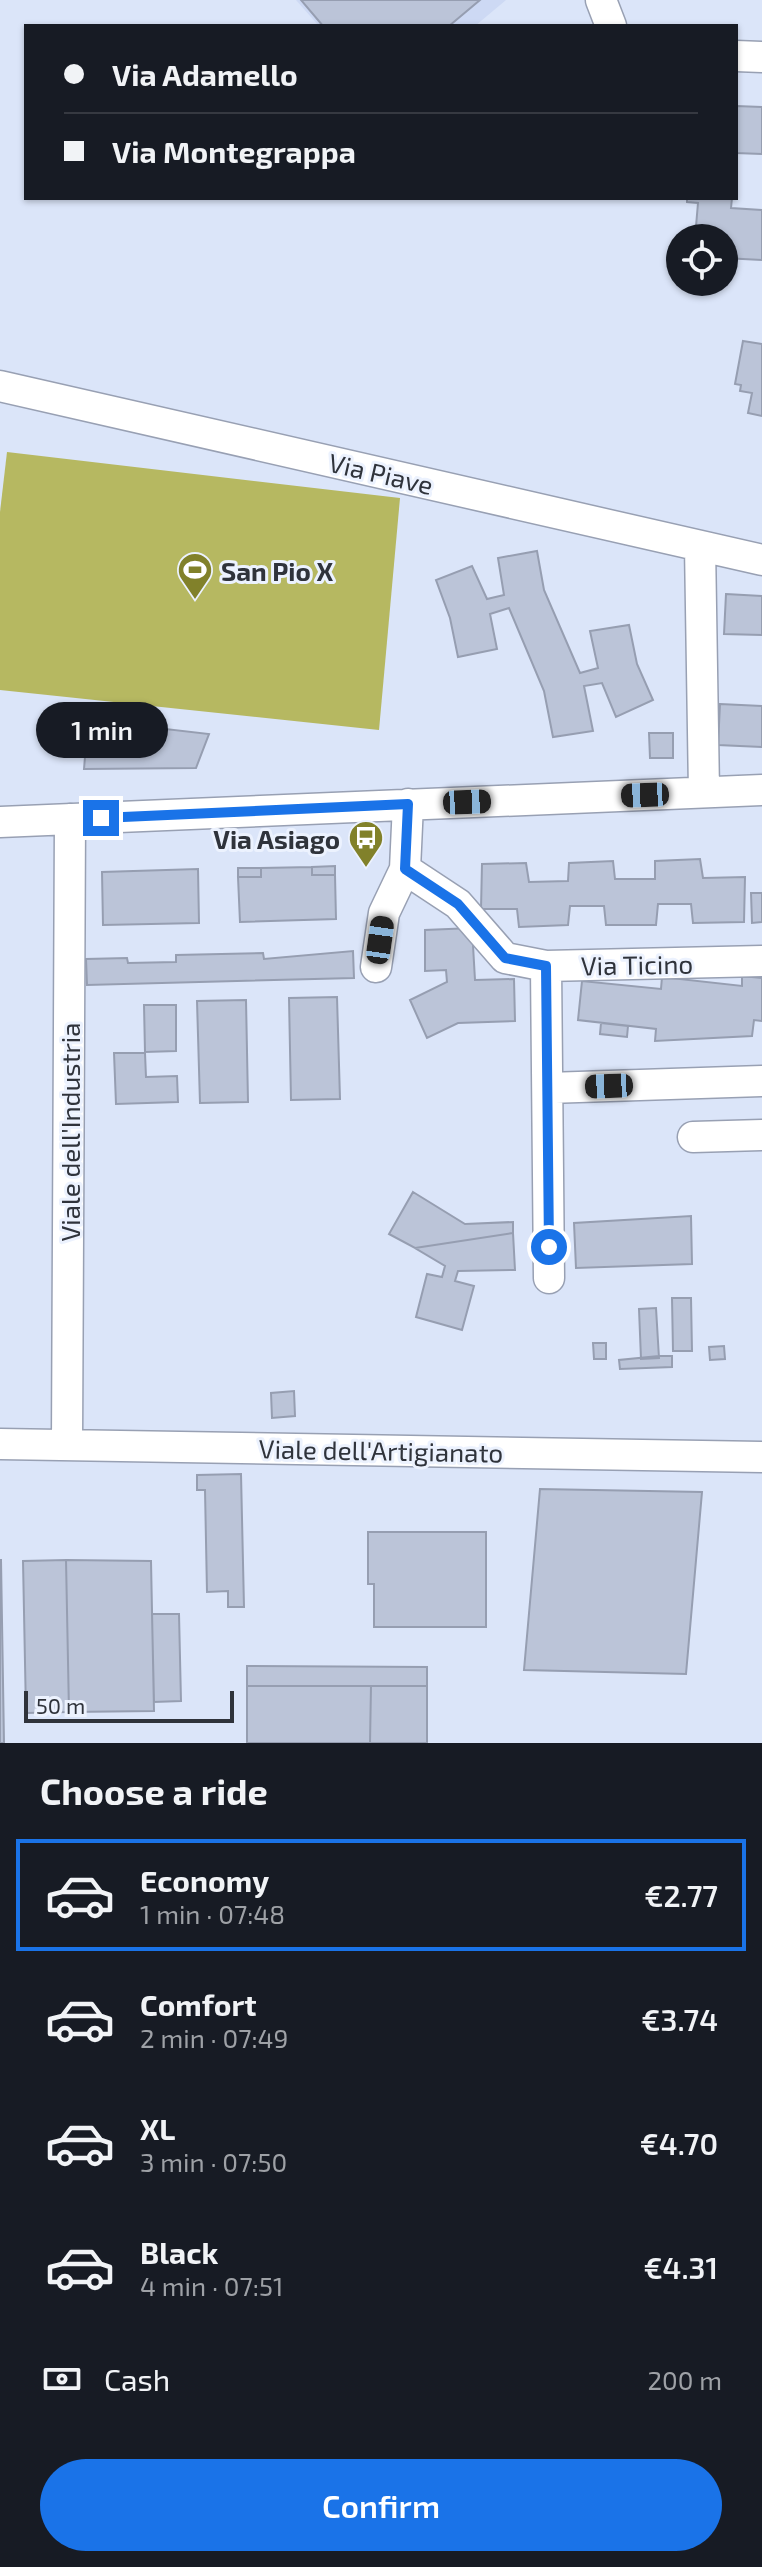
<!DOCTYPE html>
<meta charset="utf-8">
<style>
body{margin:0;font-family:"Exo 2",sans-serif;background:#20242c;color:#f1f3f6;height:100vh;display:flex;flex-direction:column;font-size:30px;white-space:nowrap}
*{box-sizing:border-box;margin:0}
p{font-size:26px;color:#9ea1a6}
.icon{flex:none;width:44px;height:44px;fill:none;stroke:currentColor;stroke-width:2;stroke-linecap:round;stroke-linejoin:round}
.map{position:relative;height:1743px;overflow:hidden}
.sheet{display:flex;flex-direction:column;background:#171b24;flex:1}
.sheet>*{flex:none}
.hud{position:absolute;left:24px;top:24px;width:714px;height:176px;border-radius:0px;box-shadow:0 2px 6px #0004;display:grid;align-content:center;height:176px;padding:0 40px;background:#171b24}
.fabs{position:absolute;left:666px;top:224px;display:grid;gap:16px}
.fabs a{display:grid;place-items:center;width:72px;height:72px;border-radius:50%;background:#171b24;box-shadow:0 2px 6px #0004;font-size:40px}
.scale{position:absolute;left:24px;bottom:20px;width:210px;box-sizing:border-box;padding-left:8px;border:4px solid #2f333b;border-top:0;font-size:22px;line-height:28px;white-space:nowrap;color:#2f333b;-webkit-text-stroke:6px #ecf2fe;paint-order:stroke}
.end{position:absolute;width:36px;height:36px;margin:-18px;border:10px solid #1a73e8;background:#fff;box-shadow:0 0 0 4px #fff}
.from{border-radius:50%}
.bubble{position:absolute;height:56px;border-radius:28px;background:#171b24;box-shadow:0 2px 6px #0004;font-size:26px;font-weight:600;line-height:56px;text-align:center}
.car{position:absolute;width:24px;height:48px;margin:-24px -12px;border-radius:10px;box-shadow:0 0 6px 2px #0007;background:linear-gradient(#222 24%,#8ab4d8 0 40%,#222 0 76%,#8ab4d8 0 86%,#222 0)}
.hud b{display:flex;align-items:center;gap:28px;height:76px;font-size:30px}
.hud b+b{border-top:2px solid #363941}
.hud i{width:20px;height:20px;background:#f1f3f6}
ul{padding:0;list-style:none}
li{display:flex;align-items:center;gap:24px;height:112px;margin:0 16px 12px;padding:0 24px;border:4px solid transparent;border-radius:0px}
li div{flex:1}
li b{display:block;font-size:30px}
li em{font-style:normal;font-weight:600}
li.current{border-color:#1a73e8}
li>.icon{width:72px;height:72px;stroke-width:1.5}
h2{padding:0 40px;font-size:36px;line-height:96px}
.pay{display:flex;align-items:center;gap:20px;height:88px;padding:0 40px;font-size:30px}
.pay p{margin-inline-start:auto}
.cta{display:flex;gap:16px;margin-top:auto;padding:16px 40px}
.cta a{flex:1;height:92px;border-radius:48px;background:#1a73e8;color:#fff;font-size:32px;font-weight:600;line-height:92px;text-align:center}
.map>svg:first-child{display:block}
.built{fill:#cdd9f4}
.green{fill:#b6b861}
.building{fill:#bbc4d8;stroke:#969eb1;stroke-width:2}
.lines{fill:none;stroke-linecap:round;stroke-linejoin:round}
.minor-casing{stroke:#98a0b3;stroke-width:33}
.minor{stroke:#fff;stroke-width:30}
.route{stroke:#1a73e8;stroke-width:10}
.labels{text-anchor:middle;dominant-baseline:central;stroke-width:6;stroke-linejoin:round;paint-order:stroke}
.street-label{font-size:26px;fill:#2f333b;stroke:#ecf2fe}
.poi-label{font-size:26px;font-weight:bold;fill:#2f333b;stroke:#ecf2fe;text-anchor:start}
</style>
<div class="map">
<svg width="762" height="1743" viewBox="0 0 762 1743">
<rect width="100%" height="100%" fill="#dbe5f9"/>
<!-- built -->
<path class="built" d="M296 0H506L475 26H319Z"/>
<!-- green -->
<path class="green" d="M7 452 400 498 379 730 0 690V512Z"/>
<!-- building -->
<path class="building" d="M301 0H480L449 26H323Z
M736 106 762 107V154L736 153Z
M687 198H732L731 208 762 210V260L724 258V238H695L698 203 687 202Z
M743 341 762 344V416L748 413 752 393 740 391 741 385 735 384Z
M537 551 544 590 580 673 598 668 590 631 629 625 637 664 653 700 616 717 602 683 584 686 593 731 553 737 544 691 509 608 490 614 497 649 458 657 450 618 436 580 472 566 487 599 504 595 498 558Z
M726 594 762 596V635L724 634Z
M720 704 762 706V747L718 745Z
M88 720 209 734 196 768 84 769Z
M649 733H673V758H650Z
M700 859 703 878 745 877 744 922 693 923 691 904H658L656 925H606L604 906H570L568 925 519 927 517 909H481L482 864 526 863 529 882 568 881 569 863 613 861 615 879H655V861Z
M335 866V875H312V867Z
M312 867V875H335L336 919 240 922 238 877H261V868Z
M238 868H261V877H238Z
M198 869 199 923 103 925 102 872Z
M751 893H762V922L752 923Z
M472 928 475 980 514 979 515 1021 458 1023 427 1038 410 1000 447 982 446 970 425 971V930Z
M353 951 354 978 87 985 86 959 127 958 128 963 176 962V955L263 953 264 959Z
M742 976 762 978V1021L754 1020 752 1036 655 1041 656 1029 578 1020 582 981 661 989 662 977 742 986Z
M337 997 340 1099 291 1100 289 998Z
M246 1000 248 1102 200 1103 197 1001Z
M144 1005H176V1051L145 1052Z
M601 1023 628 1026 627 1037 600 1034Z
M114 1053H145L146 1077 177 1076 178 1102 116 1104Z
M413 1192 465 1224 513 1222V1233L415 1248 389 1234Z
M691 1216 692 1264 576 1268 574 1223Z
M513 1233 515 1270 458 1271 455 1281 474 1286 462 1330 416 1317 427 1274 442 1277 445 1266 415 1248Z
M672 1298H691L692 1351H673Z
M656 1308 659 1358 641 1359 639 1309Z
M593 1343H606V1359H594Z
M724 1346 725 1359 710 1360 709 1347Z
M659 1356H672V1367L620 1369 619 1360Z
M294 1391 295 1416 272 1418 271 1393Z
M241 1474 244 1607H228V1591L207 1592 205 1490H197V1475Z
M540 1489 702 1492 686 1674 524 1670Z
M368 1532H486V1627H374V1584H368Z
M0 1560H1L4 1743H0Z
M66 1560 69 1712 26 1713 23 1561Z
M66 1560 151 1561 154 1711 69 1712Z
M152 1614H179L181 1701 154 1702Z
M247 1666 427 1667V1686H247Z
M247 1686H371L370 1743H247Z
M371 1686H427V1743H370Z"/>
<g class="lines">
<defs>
<path id="minor" d="M601 0 611 26
M736 56 762 57
M0 386 762 560
M700 546 704 792
M0 822 762 790
M405 869 458 904 505 958 546 966 762 961
M546 966 549 1278
M376 967 384 913 405 869 408 804
M548 1088 762 1081
M693 1137 762 1135
M0 1444 762 1457
M67 1444 70 819"/>
</defs>
<!-- minor casing -->
<use href="#minor" class="minor-casing"/>
<!-- minor -->
<use href="#minor" class="minor"/>
</g>
<g class="lines">
<!-- route -->
<path class="route" d="M101 818 408 804 405 869 458 904 505 958 546 966 549 1247"/>
</g>
<!-- icons -->
<defs>
<symbol id="stadium-pin" viewBox="-11 -11 22 30"><path d="M0 17L-7.5 6A9.5 9.5 0 1 1 7.5 6Z" fill="#81812a" stroke="#ecf2fe"/><path d="M0-5a6.5 5 0 1 0 0 10a6.5 5 0 1 0 0-10ZM-3.5-1.8h7v3.6h-7Z" fill="#fff"/></symbol>
<symbol id="bus-pin" viewBox="-11 -11 22 30"><path d="M0 17L-7.5 6A9.5 9.5 0 1 1 7.5 6Z" fill="#81812a" stroke="#ecf2fe"/><path d="M-5-6H5V4H4V6H2V4H-2V6H-4V4H-5ZM-3.5-4V0h7V-4ZM-3.5 1.2v1.5H-2V1.2ZM2 1.2v1.5H3.5V1.2Z" fill="#fff"/></symbol>
</defs>
<g fill-rule="evenodd">
<use href="#stadium-pin" x="175" y="550" width="40" height="54"/>
<use href="#bus-pin" x="346" y="818" width="40" height="54"/>
</g>
<g class="labels">
<!-- street labels -->
<g class="street-label">
<text transform="translate(381 473) rotate(13)">Via Piave</text>
<text transform="translate(637 964) rotate(-1)">Via Ticino</text>
<text transform="translate(69 1132) rotate(-90)">Viale dell'Industria</text>
<text transform="translate(381 1450) rotate(1)">Viale dell'Artigianato</text>
</g>
<!-- poi labels -->
<g class="poi-label">
<text x="221" y="570">San Pio X</text>
<text x="340" y="838" text-anchor="end">Via Asiago</text>
</g>
</g>
</svg>
<div class="fabs">
<a><svg class="icon" aria-label="locate" viewBox="0 0 24 24"><circle cx="12" cy="12" r="6"/><path d="M12 2v4M12 18v4M2 12h4M18 12h4"/></svg></a>
</div>
<div class="scale">50 m</div>
<i class="end from" style="left:549px;top:1247px"></i>
<i class="end" style="left:101px;top:818px"></i>
<div class="bubble" style="left:36px;top:702px;width:132px">1 min</div>
<i class="car" style="left:645px;top:795px;rotate:268deg"></i>
<i class="car" style="left:467px;top:802px;rotate:88deg"></i>
<i class="car" style="left:380px;top:940px;rotate:8deg"></i>
<i class="car" style="left:609px;top:1086px;rotate:268deg"></i>
<div class="hud">
<b><i class="from"></i>Via Adamello</b>
<b><i></i>Via Montegrappa</b>
</div>
</div>
<section class="sheet">
<h2>Choose a ride</h2>
<ul>
<li class="current"><svg class="icon" aria-label="car" viewBox="0 0 24 24"><path d="M5 17H2v-5l4-1 3-4h7l3 4 3 1v5h-3M9 17h6M6 11h13"/><circle cx="7" cy="17" r="2"/><circle cx="17" cy="17" r="2"/></svg><div><b>Economy</b><p>1 min · 07:48</p></div><em>€2.77</em></li>
<li><svg class="icon" aria-label="car" viewBox="0 0 24 24"><path d="M5 17H2v-5l4-1 3-4h7l3 4 3 1v5h-3M9 17h6M6 11h13"/><circle cx="7" cy="17" r="2"/><circle cx="17" cy="17" r="2"/></svg><div><b>Comfort</b><p>2 min · 07:49</p></div><em>€3.74</em></li>
<li><svg class="icon" aria-label="car" viewBox="0 0 24 24"><path d="M5 17H2v-5l4-1 3-4h7l3 4 3 1v5h-3M9 17h6M6 11h13"/><circle cx="7" cy="17" r="2"/><circle cx="17" cy="17" r="2"/></svg><div><b>XL</b><p>3 min · 07:50</p></div><em>€4.70</em></li>
<li><svg class="icon" aria-label="car" viewBox="0 0 24 24"><path d="M5 17H2v-5l4-1 3-4h7l3 4 3 1v5h-3M9 17h6M6 11h13"/><circle cx="7" cy="17" r="2"/><circle cx="17" cy="17" r="2"/></svg><div><b>Black</b><p>4 min · 07:51</p></div><em>€4.31</em></li>
</ul>
<div class="pay"><svg class="icon" aria-label="cash" viewBox="0 0 24 24"><path d="M3 7h18v10H3z"/><circle cx="12" cy="12" r="2"/></svg>Cash<p>200 m</p></div>
<div class="cta"><a>Confirm</a></div>
</section>
